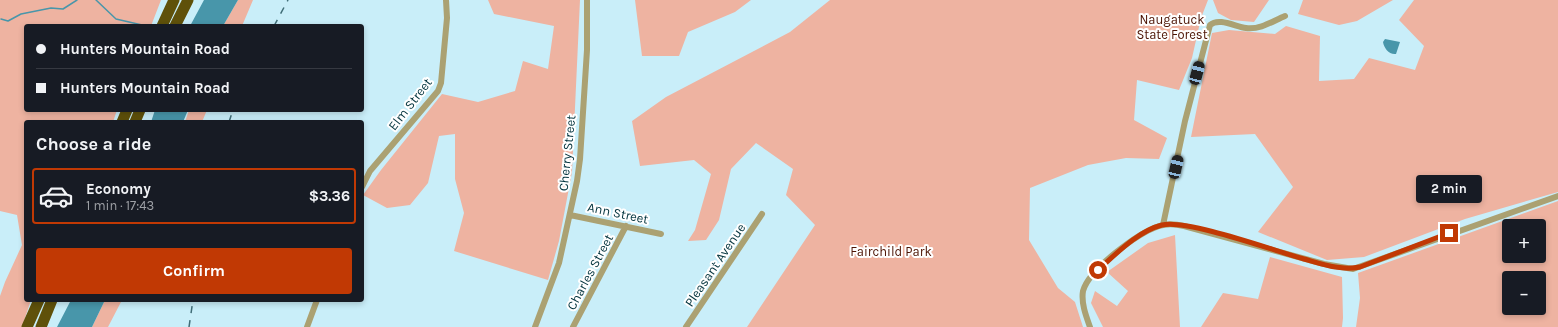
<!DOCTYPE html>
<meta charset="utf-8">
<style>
body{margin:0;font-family:Karla,sans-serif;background:#242831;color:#f1f3f6;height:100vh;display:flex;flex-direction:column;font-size:15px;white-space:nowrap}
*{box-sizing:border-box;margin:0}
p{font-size:13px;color:#9ea1a6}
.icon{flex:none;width:22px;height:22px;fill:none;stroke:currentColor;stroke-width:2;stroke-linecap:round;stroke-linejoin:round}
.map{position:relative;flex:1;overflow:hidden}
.panel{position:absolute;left:24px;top:120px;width:340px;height:182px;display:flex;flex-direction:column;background:#171b24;border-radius:4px;box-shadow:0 2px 6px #0003}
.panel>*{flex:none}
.hud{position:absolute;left:24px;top:24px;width:340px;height:88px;border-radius:4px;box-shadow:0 2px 6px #0003;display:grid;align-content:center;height:88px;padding:0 12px;background:#171b24}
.fabs{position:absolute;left:1502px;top:219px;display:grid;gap:8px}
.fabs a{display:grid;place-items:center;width:44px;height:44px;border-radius:4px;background:#171b24;box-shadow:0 2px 6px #0003;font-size:20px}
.end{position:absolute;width:18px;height:18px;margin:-9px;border:5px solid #c13904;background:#fff;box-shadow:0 0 0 2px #fff}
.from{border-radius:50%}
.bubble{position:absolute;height:28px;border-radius:4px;background:#171b24;box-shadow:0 2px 6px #0003;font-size:13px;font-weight:700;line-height:28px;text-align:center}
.car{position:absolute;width:12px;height:24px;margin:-12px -6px;border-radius:5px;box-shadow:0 0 3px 1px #0007;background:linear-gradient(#222 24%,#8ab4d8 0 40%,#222 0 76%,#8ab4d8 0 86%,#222 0)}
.hud b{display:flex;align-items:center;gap:14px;height:38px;font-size:15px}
.hud b+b{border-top:1px solid #363941}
.hud i{width:10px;height:10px;background:#f1f3f6}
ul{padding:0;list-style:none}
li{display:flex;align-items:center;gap:12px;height:56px;margin:0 8px 6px;padding:0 4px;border:2px solid transparent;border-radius:4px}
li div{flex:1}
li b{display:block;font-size:15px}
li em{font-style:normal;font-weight:700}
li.selected{border-color:#c13904}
li>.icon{width:36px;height:36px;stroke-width:1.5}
h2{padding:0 12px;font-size:18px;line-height:48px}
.primary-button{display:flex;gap:8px;margin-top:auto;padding:8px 12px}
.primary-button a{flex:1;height:46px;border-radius:4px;background:#c13904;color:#fff;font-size:16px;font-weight:700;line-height:46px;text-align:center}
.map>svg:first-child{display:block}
.green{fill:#eeb3a1;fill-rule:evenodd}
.water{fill:#4896aa}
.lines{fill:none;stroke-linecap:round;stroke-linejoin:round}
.stream{stroke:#4896aa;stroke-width:1.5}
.minor{stroke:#aba172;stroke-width:6}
.motorway{stroke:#5f510a;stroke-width:11}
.rail{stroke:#406d77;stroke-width:1.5;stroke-dasharray:7 7;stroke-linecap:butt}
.route{stroke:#c13904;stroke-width:5}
.labels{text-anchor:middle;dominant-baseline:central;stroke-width:4;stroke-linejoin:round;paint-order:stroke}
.park-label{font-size:13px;fill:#4c1303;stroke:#fff}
.street-label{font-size:13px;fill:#02333d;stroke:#fff}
</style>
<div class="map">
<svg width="1558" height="327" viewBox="0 0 1558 327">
<rect width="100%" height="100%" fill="#c9eef9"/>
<!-- green -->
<path class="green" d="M0 0H161L151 26H26V110H117L113 122H26V300H31L22 327H0V296L5 282 22 245 17 215 0 211Z
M238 0H253L242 26H223Z
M488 0H580L572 172 559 241 548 280 454 251 464 213 455 179V134L439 136 428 183 410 205 387 208 363 195 381 170 442 94 478 102 515 91 523 61 548 69 554 26 494 14Z
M635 0H751L735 12 688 32 679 56H642Z
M830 0H1208L1201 18 1192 58 1179 90 1137 80 1134 120 1167 138 1159 159 1126 158 1088 165 1030 188 1029 240 1058 288 1075 302 1083 327H747L815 225 786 195 793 169 756 143 731 169 719 220 706 240 688 241 695 230 711 174 694 160 640 166 632 121 666 97 790 32Z
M1213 0H1269L1254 22 1231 20 1218 13Z
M1303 0H1393L1357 21 1339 25 1298 14Z
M1414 0H1558V192L1465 219 1364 257 1327 260 1258 232 1293 187 1255 134 1191 137 1212 33 1229 30 1275 34 1286 26 1320 36 1319 81 1354 79 1369 58 1415 70 1424 46 1399 20Z
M189 110H207L202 122H185Z
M1558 201V327H1356L1360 298 1358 273ZM1509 226H1539V256H1509ZM1509 278H1539V308H1509Z
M1175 235 1180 327H1103L1091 303 1095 291 1117 306 1128 291 1107 272 1148 243Z
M1270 257 1342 277 1343 318 1342 327H1201L1223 293 1258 299Z
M105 300H122L108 327H92Z"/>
<!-- water -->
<path class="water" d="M204 0H238L223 26H190Z
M1385 39 1400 42 1396 54C1389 55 1384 48 1383 42Z
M155 110H188L183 122H151Z
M71 300H105L92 327H57Z"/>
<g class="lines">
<!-- stream -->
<path class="stream" d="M96 0 116 19 142 25
M1 19 8 21 21 14 51 8 63 9 77 0"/>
<!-- minor -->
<path class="minor" d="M362 187 370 171 438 91 441 83 447 18 446 0
M570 215 661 234
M1163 225 1185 121 1210 25C1219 17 1236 27 1246 28 1260 30 1273 21 1285 16
M307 327 317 300
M535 327 559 263 577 181 580 159 587 50V0
M573 327 626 226
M686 327 762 214
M1090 327C1086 316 1081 303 1083 291 1089 269 1138 233 1159 226 1168 223 1176 224 1184 226L1324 264 1353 269 1558 196"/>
<!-- motorway -->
<path class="motorway" d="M162 26 174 0
M175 26 188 0
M122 122 127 110
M135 122 140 110
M27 327 39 300
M41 327 52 300"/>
<!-- rail -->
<path class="rail" d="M274 26 288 0
M229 122 233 110
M189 327 193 300"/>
</g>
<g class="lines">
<!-- route -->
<path class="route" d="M1098 270C1116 254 1138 231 1162 225 1187 219 1275 251 1304 259 1322 264 1341 271 1360 267L1449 233"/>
</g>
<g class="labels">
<!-- park labels -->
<g class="park-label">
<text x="1172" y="19">Naugatuck<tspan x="1172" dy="15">State Forest</tspan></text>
<text x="891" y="251">Fairchild Park</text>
</g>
<!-- street labels -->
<g class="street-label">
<text transform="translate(410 104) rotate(-52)">Elm Street</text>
<text transform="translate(567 153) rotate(-84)">Cherry Street</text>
<text transform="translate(618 213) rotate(12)">Ann Street</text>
<text transform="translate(715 265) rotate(-56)">Pleasant Avenue</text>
<text transform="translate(590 272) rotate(-62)">Charles Street</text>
</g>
</g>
</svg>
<div class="fabs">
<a>+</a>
<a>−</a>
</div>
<i class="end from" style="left:1098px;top:270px"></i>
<i class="end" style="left:1449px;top:233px"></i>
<div class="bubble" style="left:1416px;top:175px;width:66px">2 min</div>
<i class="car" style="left:1197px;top:73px;rotate:15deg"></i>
<i class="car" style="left:1176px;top:167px;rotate:13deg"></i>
<div class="hud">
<b><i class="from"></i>Hunters Mountain Road</b>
<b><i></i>Hunters Mountain Road</b>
</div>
<section class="panel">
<h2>Choose a ride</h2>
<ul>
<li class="selected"><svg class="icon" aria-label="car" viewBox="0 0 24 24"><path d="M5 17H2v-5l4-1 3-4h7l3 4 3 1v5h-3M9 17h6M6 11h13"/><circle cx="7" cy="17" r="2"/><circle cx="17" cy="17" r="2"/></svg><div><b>Economy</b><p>1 min · 17:43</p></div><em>$3.36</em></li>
</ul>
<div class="primary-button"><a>Confirm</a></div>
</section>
</div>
